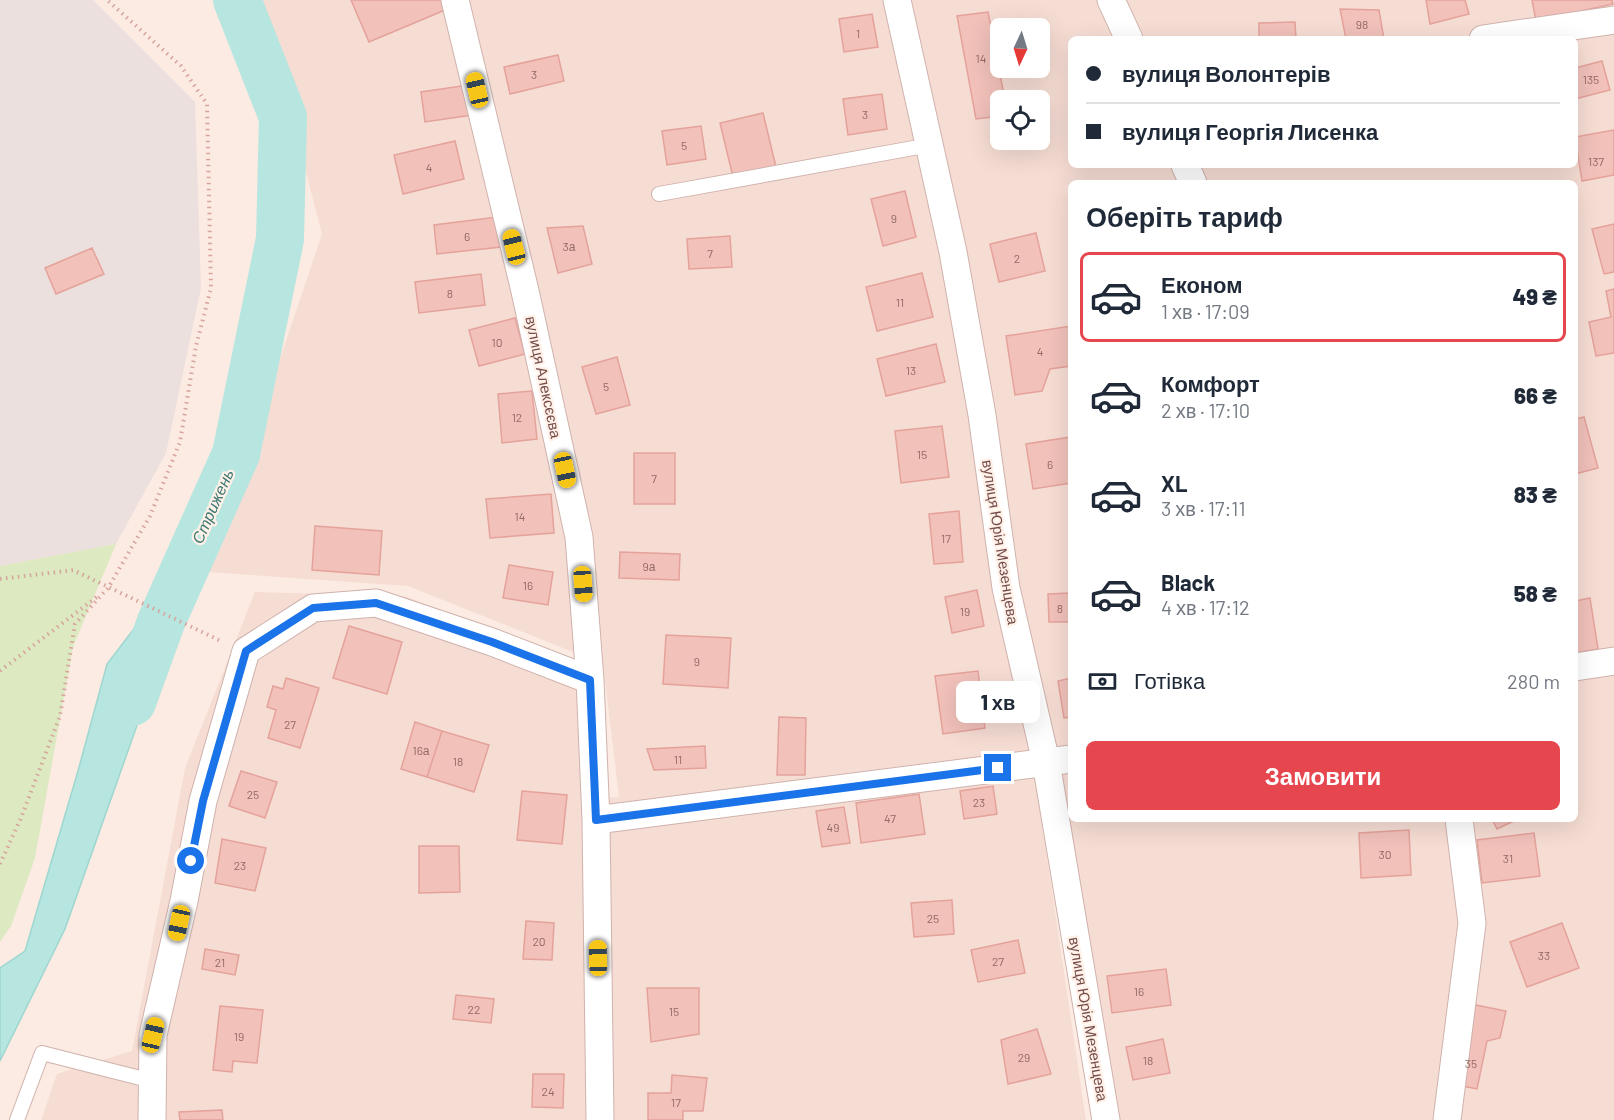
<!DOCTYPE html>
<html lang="uk">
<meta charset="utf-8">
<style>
body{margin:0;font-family:Barlow,sans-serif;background:#f6f6f7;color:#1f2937;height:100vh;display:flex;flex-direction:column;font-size:22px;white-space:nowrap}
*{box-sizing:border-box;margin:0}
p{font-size:20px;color:#747a83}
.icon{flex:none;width:33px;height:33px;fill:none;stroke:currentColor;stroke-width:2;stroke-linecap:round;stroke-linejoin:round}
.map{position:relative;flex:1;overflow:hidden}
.details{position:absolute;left:1068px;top:180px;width:510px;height:642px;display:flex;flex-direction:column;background:#fff;border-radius:9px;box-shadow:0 6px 24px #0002}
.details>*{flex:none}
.top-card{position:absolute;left:1068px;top:36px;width:510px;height:132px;border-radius:9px;box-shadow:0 6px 24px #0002;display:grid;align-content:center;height:132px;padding:0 18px;background:#fff}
.needle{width:39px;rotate:184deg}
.tools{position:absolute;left:990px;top:18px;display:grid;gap:12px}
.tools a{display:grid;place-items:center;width:60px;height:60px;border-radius:9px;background:#fff;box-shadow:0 6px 24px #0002;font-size:30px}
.end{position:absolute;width:27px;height:27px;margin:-14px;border:8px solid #1a73e8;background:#fff;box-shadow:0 0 0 3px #fff}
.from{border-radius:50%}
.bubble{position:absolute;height:42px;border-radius:9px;background:#fff;box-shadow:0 6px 24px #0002;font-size:20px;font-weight:800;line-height:42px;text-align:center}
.car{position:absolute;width:18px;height:36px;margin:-18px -9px;border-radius:8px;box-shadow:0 0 4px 2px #0007;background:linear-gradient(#f5c518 24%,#345 0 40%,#f5c518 0 76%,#345 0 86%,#f5c518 0)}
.top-card b{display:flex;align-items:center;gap:21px;height:57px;font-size:22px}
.top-card b+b{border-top:2px solid #e0e1e3}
.top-card i{width:15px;height:15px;background:#1f2937}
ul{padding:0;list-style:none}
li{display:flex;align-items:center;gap:18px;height:90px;margin:0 12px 9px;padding:0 6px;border:3px solid transparent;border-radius:9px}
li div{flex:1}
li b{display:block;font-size:22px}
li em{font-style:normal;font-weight:800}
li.current{border-color:#e6474f}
li>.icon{width:54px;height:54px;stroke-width:1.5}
h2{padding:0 18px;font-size:27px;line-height:72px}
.pay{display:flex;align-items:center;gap:15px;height:66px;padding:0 18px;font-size:22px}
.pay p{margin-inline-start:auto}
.action{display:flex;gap:12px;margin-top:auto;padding:12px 18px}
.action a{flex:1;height:69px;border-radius:9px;background:#e6474f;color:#fff;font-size:24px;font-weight:800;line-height:69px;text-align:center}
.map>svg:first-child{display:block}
.residential{fill:#f6ddd4;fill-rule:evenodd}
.industrial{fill:#ebe0dd}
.green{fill:#dce9c1}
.water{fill:#b7e5df;stroke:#9dd7d0;stroke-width:1.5}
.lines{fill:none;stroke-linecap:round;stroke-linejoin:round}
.river{stroke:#b7e5df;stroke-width:48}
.building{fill:#f1c1ba;stroke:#e4a29a;stroke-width:1.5}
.service-casing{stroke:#cfb2ac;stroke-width:16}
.minor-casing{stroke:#cfb2ac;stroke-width:29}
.path{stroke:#d6a49d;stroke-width:4;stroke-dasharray:1.5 4.5;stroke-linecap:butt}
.service{stroke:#fff;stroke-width:14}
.minor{stroke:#fff;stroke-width:27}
.route{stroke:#1a73e8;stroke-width:8}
.labels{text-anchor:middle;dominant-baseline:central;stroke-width:4.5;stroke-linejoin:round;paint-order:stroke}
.number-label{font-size:12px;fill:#936965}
.street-label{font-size:15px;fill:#744c49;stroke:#fff0e8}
.water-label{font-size:16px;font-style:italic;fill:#3c7972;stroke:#fff0e8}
</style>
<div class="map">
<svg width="1614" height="1120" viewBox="0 0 1614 1120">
<rect width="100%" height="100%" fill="#fcebe2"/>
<!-- residential -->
<path class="residential" d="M255 0H1614V650L1575 655V183H1071V745L823 776 1032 756 1086 1120H41L57 1074 132 1051 185 768 255 592 405 596 597 674 606 798 619 797 603 664 408 586 208 572 322 234 266 18ZM1000 28H1040V68H1000ZM1071 39H1575V165H1071ZM1000 100H1040V140H1000Z
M1614 670V1120H1102L1057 768 1071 766V819H1575V675Z"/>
<!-- industrial -->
<path class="industrial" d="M0 0H93L195 102 201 288 166 453 116 544 0 566Z"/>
<!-- green -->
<path class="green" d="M116 544 73 647 35 858 11 926 0 942V566Z"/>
<!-- water -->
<path class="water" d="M149 609 158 666 65 929 0 1061V968L25 951 78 771 107 664Z"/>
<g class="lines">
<!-- river -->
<path class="river" d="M132 702 161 622 236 454 280 239 283 117 237 0"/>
</g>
<!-- building -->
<path class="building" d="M351 0H441L445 10 369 42Z
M1426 0H1465L1469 14 1430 24Z
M1532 0H1612L1613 4 1536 21Z
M1340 9 1379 10 1384 39H1346Z
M988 12 1005 100H1000V116L976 119 957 16Z
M872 14 878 47 844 52 839 19Z
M1295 22 1296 39H1259V23Z
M558 55 564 81 510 94 504 67Z
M1602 61 1610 90 1575 99V68Z
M468 85 472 115 425 122 421 92Z
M882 94 887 129 848 135 843 99Z
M763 113 776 167 733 177 720 123Z
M701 126 706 159 667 165 662 131Z
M1614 130V175L1582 181 1575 137Z
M455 141 464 179 403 194 394 155Z
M905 191 916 237 883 246 871 199Z
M497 217 501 247 437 254 434 225Z
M1614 224V272L1604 274 1592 229Z
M583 226 592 264 558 273 547 228Z
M1036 233 1045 271 999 282 990 244Z
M730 236 732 267 689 269 687 239Z
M92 248 104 274 56 294 45 268Z
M922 273 933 317 877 331 866 287Z
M481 274 485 305 419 313 415 282Z
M1614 289V353L1596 356 1589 322 1611 317 1606 291Z
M515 318 525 354 479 366 469 330Z
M1071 326V366L1050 369 1042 391 1015 395 1006 336Z
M936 344 945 382 886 396 877 359Z
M617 357 630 405 596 414 582 367Z
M532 391 537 439 502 443 498 394Z
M1584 417 1598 468 1575 474V419Z
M942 426 949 477 901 483 895 431Z
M1071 437V483L1033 489 1026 444Z
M634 453H675V504H634Z
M551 494 554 533 490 538 486 499Z
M959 511 963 562 934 564 929 514Z
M315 526 382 531 379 575 312 570Z
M620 552 680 554 679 580 619 578Z
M509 565 553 572 548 605 503 598Z
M977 590 984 626 952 633 945 597Z
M1071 593V622H1049L1048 594Z
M1590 598 1598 649 1575 653V601Z
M349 626 402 642 387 694 333 678Z
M666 635 731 638 728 688 663 684Z
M978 671 985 728 943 734 935 676Z
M286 678 319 688 300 748 268 738 276 710 267 707 273 686 283 689Z
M1071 678V717L1064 718 1058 681Z
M779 717 806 718 805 775H777Z
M415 722 442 731 427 777 401 769Z
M442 731 489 745 474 792 427 777Z
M705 746 706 768 654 770 647 749Z
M241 771 277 782 265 818 229 806Z
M993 786 997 814 964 819 960 791Z
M522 791 567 795 562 844 517 840Z
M919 794 925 834 861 843 856 803Z
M844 807 850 843 822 847 816 811Z
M1492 819H1518L1497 829Z
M1409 830 1411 875 1361 878 1359 833Z
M1534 833 1540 876 1482 883 1477 840Z
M222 839 266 848 255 891 215 883Z
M419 846H459L460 892 419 893Z
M952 900 954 934 914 937 911 903Z
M526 921 554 923 552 960 523 959Z
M1562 923 1579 968 1527 987 1510 942Z
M1018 940 1025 973 978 982 971 950Z
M205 949 239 955 235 975 202 969Z
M1166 969 1171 1005 1112 1013 1107 976Z
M647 988H699V1034L651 1042Z
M456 995 494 999 491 1023 453 1019Z
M1471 1004 1506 1011 1500 1038 1487 1041 1477 1089 1456 1085Z
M220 1006 263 1010 257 1063 233 1061 232 1072 213 1070Z
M1037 1029 1051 1074 1008 1084 1001 1040Z
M1163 1039 1170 1073 1133 1080 1126 1047Z
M533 1074H564L563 1108 532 1107Z
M672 1075 707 1078 703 1111H683V1120H648V1093H671Z
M222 1110 223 1120H180L179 1112Z"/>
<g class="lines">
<defs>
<path id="service" d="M659 194 930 145
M17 1120 42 1053 152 1081"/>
<path id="minor" d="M455 0 525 291 579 537 590 680 596 820 600 1120
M897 0 953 252 982 415 1006 588 1046 762 1106 1120
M1111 0 1129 39
M1483 39 1614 20
M1185 165 1193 183
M1575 667 1614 661
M596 820 1071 759
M152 1120 153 1035 184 901 203 801 246 651 313 608 376 603 492 642 590 680
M1447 1120 1472 923 1459 819"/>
</defs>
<!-- service casing -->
<use href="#service" class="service-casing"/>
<!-- minor casing -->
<use href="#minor" class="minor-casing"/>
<!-- path -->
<path class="path" d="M0 579 73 570 223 642
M0 671 98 596
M0 864 21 818 60 716 75 624 108 588 150 516 180 442 196 346 211 288 207 104 181 66 107 0"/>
<!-- service -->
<use href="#service" class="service"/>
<!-- minor -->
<use href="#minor" class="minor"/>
</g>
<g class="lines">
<!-- route -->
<path class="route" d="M191 861 203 801 246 651 313 608 376 603 492 642 590 680 596 820 998 768"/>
</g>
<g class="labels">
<!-- number labels -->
<g class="number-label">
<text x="1362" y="24">98</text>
<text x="858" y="33">1</text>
<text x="981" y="58">14</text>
<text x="534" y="74">3</text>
<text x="1591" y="79">135</text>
<text x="865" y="114">3</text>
<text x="684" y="145">5</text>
<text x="1596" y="161">137</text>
<text x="429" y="167">4</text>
<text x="894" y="218">9</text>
<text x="467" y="236">6</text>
<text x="569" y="246">3а</text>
<text x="710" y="253">7</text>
<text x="1017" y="258">2</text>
<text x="450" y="293">8</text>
<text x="900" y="302">11</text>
<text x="497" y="342">10</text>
<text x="1040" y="351">4</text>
<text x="911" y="370">13</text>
<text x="606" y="386">5</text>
<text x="517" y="417">12</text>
<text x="922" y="454">15</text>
<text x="1050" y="464">6</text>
<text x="654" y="478">7</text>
<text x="520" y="516">14</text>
<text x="946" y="538">17</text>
<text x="649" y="566">9а</text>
<text x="528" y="585">16</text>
<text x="1060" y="608">8</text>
<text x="965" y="611">19</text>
<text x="697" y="661">9</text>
<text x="290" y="724">27</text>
<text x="421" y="750">16а</text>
<text x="678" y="759">11</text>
<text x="458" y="761">18</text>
<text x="253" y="794">25</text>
<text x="979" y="802">23</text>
<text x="890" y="818">47</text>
<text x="833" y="827">49</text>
<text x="1385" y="854">30</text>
<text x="1508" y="858">31</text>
<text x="240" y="865">23</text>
<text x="933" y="918">25</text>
<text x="539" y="941">20</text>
<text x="1544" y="955">33</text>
<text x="998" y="961">27</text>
<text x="220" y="962">21</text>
<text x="1139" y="991">16</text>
<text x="474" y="1009">22</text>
<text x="674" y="1011">15</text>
<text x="239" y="1036">19</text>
<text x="1024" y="1057">29</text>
<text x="1148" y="1060">18</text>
<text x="1471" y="1063">35</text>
<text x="548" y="1091">24</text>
<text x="676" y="1102">17</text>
</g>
<!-- street labels -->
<g class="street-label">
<text transform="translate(544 377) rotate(78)">вулиця Алексєєва</text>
<text transform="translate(1001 542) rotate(81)">вулиця Юрія Мезенцева</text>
<text transform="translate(1089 1019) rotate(80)">вулиця Юрія Мезенцева</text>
</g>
<!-- water labels -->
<g class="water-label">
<text transform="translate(212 506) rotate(-66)">Стрижень</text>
</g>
</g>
</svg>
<div class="tools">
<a><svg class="needle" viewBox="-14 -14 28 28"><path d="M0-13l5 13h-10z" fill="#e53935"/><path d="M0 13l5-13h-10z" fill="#747a83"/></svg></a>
<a><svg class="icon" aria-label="locate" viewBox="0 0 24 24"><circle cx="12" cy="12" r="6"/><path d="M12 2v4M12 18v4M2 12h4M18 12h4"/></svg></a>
</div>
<i class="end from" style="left:191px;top:861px"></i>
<i class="end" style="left:998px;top:768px"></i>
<div class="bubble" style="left:956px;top:681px;width:84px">1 хв</div>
<i class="car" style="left:477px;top:90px;rotate:347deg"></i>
<i class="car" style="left:514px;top:247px;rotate:346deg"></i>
<i class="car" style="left:565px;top:470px;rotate:168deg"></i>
<i class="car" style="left:583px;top:584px;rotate:176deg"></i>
<i class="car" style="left:179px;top:923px;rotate:192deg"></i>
<i class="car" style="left:598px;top:958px;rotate:359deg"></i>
<i class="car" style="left:153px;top:1035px;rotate:13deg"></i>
<div class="top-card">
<b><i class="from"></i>вулиця Волонтерів</b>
<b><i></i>вулиця Георгія Лисенка</b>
</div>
<section class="details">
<h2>Оберіть тариф</h2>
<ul>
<li class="current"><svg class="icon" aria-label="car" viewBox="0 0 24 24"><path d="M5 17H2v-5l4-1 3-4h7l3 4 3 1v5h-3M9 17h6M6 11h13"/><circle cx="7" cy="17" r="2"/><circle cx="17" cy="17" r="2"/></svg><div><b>Економ</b><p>1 хв · 17:09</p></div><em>49 ₴</em></li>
<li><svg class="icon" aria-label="car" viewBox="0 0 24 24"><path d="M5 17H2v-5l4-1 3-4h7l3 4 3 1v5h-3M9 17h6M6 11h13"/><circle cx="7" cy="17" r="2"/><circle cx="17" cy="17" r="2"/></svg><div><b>Комфорт</b><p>2 хв · 17:10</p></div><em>66 ₴</em></li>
<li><svg class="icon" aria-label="car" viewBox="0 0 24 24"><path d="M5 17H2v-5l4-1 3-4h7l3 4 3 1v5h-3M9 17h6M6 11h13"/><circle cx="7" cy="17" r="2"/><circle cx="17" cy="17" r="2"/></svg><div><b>XL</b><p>3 хв · 17:11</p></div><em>83 ₴</em></li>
<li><svg class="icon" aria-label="car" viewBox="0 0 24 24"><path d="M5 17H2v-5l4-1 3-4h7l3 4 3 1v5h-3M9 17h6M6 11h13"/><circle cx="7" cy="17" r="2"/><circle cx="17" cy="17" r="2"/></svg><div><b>Black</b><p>4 хв · 17:12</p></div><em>58 ₴</em></li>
</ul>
<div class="pay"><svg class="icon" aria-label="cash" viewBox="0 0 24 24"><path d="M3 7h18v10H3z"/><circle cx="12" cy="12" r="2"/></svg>Готівка<p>280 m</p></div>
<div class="action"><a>Замовити</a></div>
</section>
</div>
